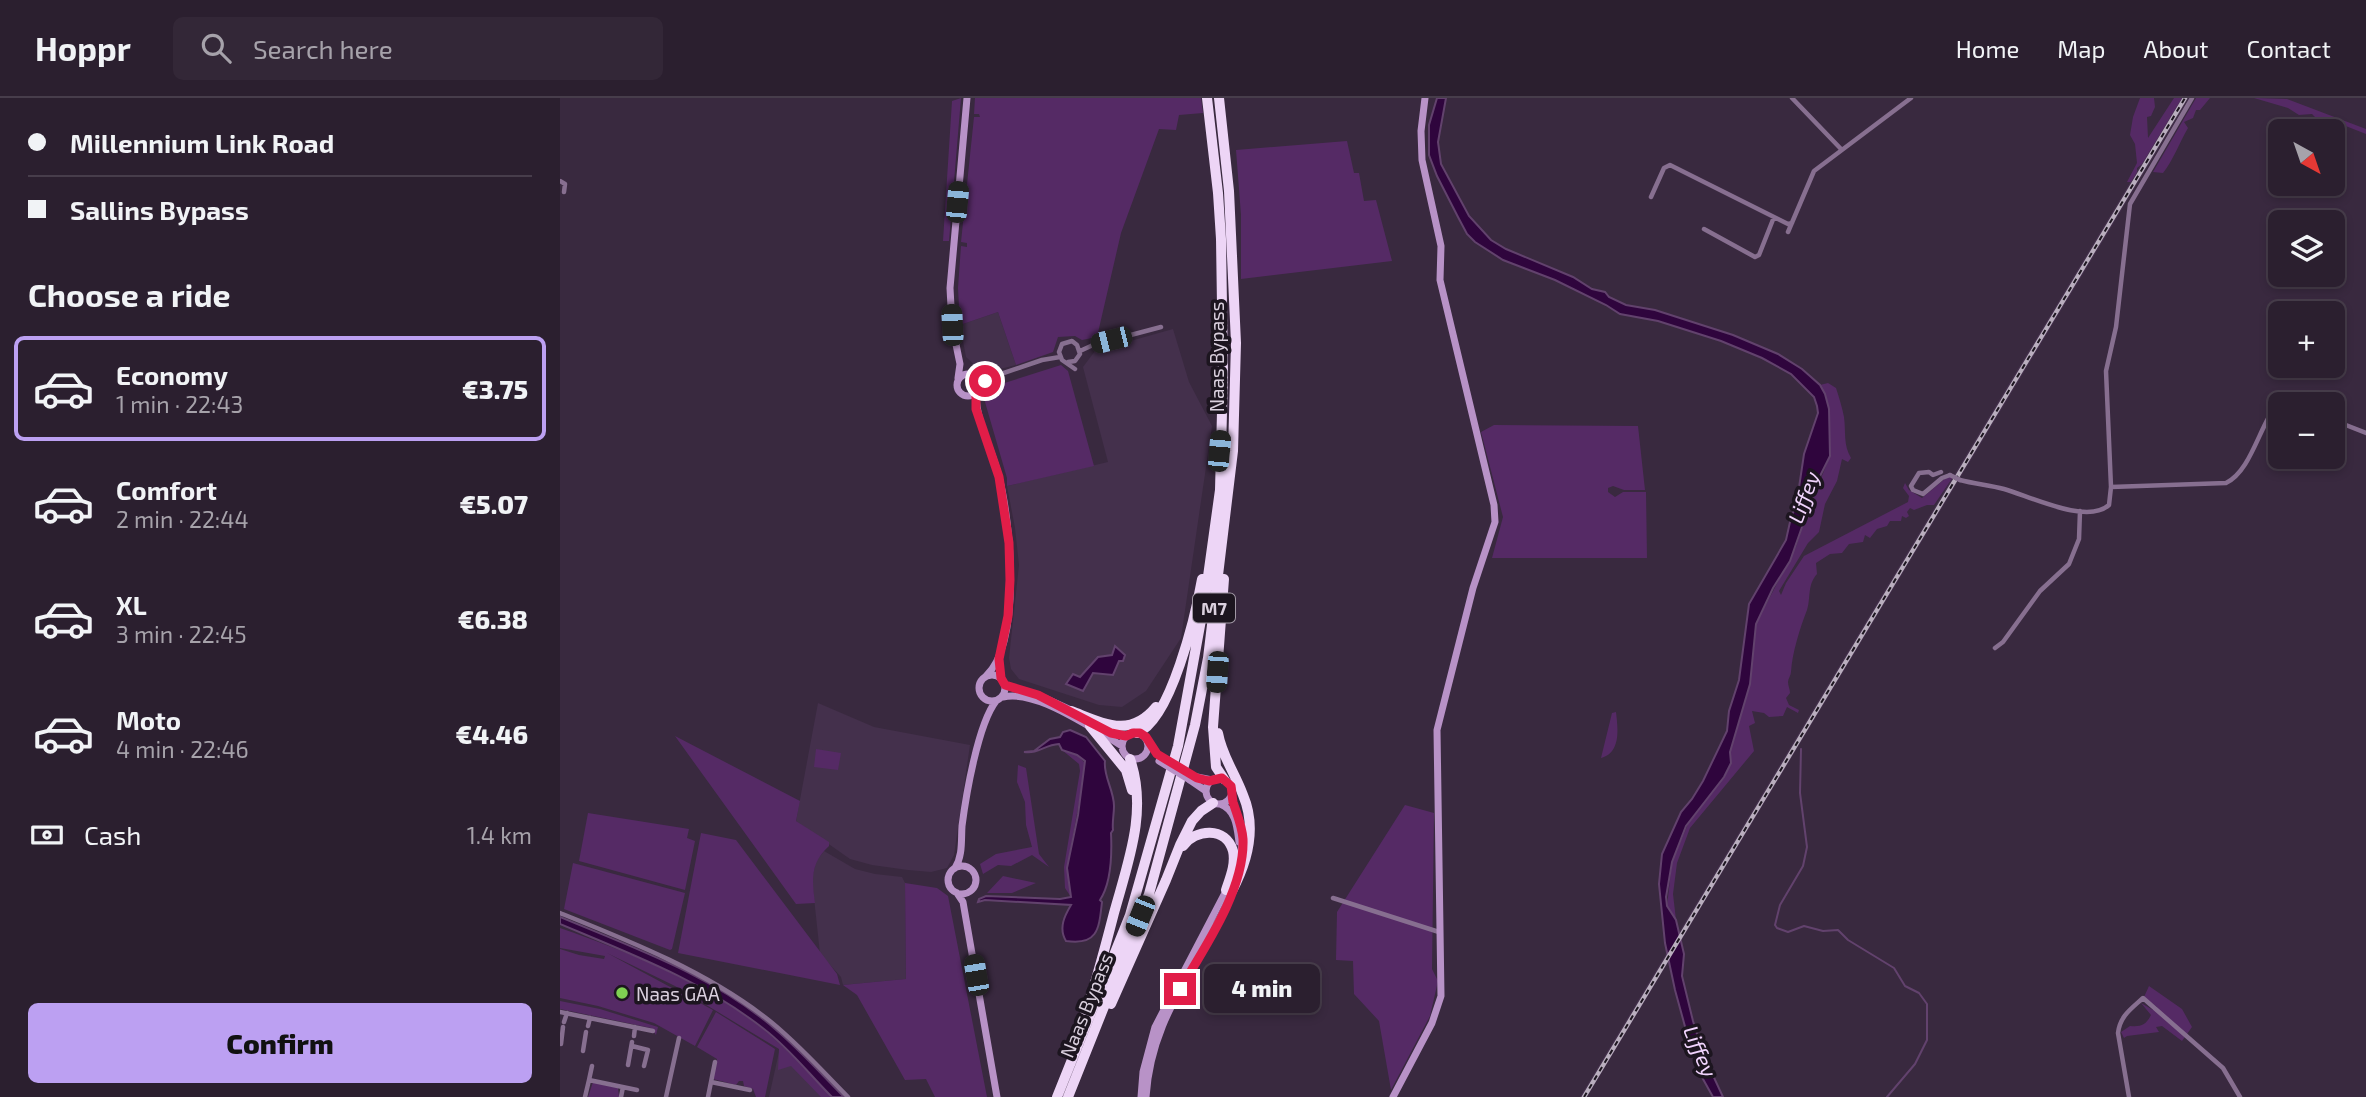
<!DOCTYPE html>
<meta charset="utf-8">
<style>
body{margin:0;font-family:"Exo 2",sans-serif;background:#332737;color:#f1f3f6;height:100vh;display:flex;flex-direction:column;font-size:26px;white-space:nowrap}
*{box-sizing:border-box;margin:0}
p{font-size:23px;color:#a6a2aa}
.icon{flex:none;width:38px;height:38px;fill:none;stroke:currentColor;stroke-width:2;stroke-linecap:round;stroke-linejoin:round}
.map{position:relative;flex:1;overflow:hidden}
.drawer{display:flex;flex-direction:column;background:#2b1f2f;width:560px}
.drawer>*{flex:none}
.guide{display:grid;align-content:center;height:154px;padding:0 28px;background:#2b1f2f}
.needle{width:46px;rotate:140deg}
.controls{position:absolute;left:1708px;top:21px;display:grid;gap:14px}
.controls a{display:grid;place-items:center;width:77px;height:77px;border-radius:10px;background:#2b1f2f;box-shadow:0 4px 10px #0003,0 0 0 2px #473d4b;font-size:35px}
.end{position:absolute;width:32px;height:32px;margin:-16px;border:9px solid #e11d48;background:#fff;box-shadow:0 0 0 4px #fff}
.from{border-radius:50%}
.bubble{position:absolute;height:49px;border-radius:10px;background:#2b1f2f;box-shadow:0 4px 10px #0003,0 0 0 2px #473d4b;font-size:23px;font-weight:800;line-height:49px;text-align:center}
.car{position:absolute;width:21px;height:42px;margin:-21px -10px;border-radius:9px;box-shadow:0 0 5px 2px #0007;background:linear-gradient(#222 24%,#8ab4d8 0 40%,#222 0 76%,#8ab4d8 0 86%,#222 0)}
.guide b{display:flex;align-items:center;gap:24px;height:66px;font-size:26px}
.guide b+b{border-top:2px solid #473d4b}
.guide i{width:18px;height:18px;background:#f1f3f6}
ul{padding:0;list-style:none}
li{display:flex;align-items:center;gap:21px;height:105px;margin:0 14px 10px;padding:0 14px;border:4px solid transparent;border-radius:10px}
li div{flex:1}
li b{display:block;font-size:26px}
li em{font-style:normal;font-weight:800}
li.selected{border-color:#bca0f2}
li>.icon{width:63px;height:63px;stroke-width:1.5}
h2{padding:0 28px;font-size:32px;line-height:84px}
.pay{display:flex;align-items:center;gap:18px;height:77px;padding:0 28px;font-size:26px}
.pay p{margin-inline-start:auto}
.action{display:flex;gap:14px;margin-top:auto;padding:14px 28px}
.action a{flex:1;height:80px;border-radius:10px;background:#bca0f2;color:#111;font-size:28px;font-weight:800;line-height:80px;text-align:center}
header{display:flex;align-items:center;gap:42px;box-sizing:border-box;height:98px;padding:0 35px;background:#2b1f2f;border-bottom:2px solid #473d4b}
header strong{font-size:33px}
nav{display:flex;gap:38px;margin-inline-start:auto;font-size:24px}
.search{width:490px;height:63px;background:#332737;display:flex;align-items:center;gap:18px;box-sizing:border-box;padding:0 24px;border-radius:10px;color:#a6a2aa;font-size:26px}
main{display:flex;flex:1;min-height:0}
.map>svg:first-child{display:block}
.built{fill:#44304c}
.green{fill:#552a65}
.water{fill:#2f053d;stroke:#62426d;stroke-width:2}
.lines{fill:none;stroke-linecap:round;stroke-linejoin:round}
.stream{stroke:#62426d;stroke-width:2}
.street{stroke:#876f90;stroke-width:4.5}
.secondary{stroke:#b892c7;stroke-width:7}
.highway{stroke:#edd5f6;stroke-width:10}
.rail-casing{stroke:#b9aebe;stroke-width:4.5}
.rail{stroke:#1c151f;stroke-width:2;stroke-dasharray:5;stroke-linecap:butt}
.street-bridge{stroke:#876f90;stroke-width:4.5}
.secondary-bridge{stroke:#b892c7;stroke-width:7}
.route{stroke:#e11d48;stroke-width:9}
.poi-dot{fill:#7fd052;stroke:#1c151f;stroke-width:2.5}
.labels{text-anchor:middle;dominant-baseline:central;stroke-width:7;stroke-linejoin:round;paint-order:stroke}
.shield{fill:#1c151f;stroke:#a198a5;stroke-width:2}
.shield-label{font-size:18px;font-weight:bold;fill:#dad0de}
.street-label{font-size:19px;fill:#dad0de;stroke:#1c151f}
.poi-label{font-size:19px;fill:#dad0de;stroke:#1c151f;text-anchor:start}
.water-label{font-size:21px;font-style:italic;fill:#f1d4fd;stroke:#1c151f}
</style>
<header>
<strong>Hoppr</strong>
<div class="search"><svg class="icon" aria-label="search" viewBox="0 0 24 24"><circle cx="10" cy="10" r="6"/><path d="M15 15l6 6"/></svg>Search here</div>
<nav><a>Home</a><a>Map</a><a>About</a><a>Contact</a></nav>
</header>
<main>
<section class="drawer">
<div class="guide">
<b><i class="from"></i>Millennium Link Road</b>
<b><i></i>Sallins Bypass</b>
</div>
<h2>Choose a ride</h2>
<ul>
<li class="selected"><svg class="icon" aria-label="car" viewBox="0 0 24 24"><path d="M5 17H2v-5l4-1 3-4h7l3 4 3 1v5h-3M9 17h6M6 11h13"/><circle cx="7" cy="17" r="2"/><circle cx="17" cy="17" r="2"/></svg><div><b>Economy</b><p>1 min · 22:43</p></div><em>€3.75</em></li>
<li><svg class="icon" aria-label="car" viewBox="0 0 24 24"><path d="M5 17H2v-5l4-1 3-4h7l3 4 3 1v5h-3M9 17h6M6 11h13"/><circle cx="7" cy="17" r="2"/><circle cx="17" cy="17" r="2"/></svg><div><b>Comfort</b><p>2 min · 22:44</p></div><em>€5.07</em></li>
<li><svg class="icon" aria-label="car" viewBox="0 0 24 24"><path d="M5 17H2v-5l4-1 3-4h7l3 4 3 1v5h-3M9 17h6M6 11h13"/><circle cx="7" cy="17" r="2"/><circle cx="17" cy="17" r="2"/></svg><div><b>XL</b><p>3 min · 22:45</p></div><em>€6.38</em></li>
<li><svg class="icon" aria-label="car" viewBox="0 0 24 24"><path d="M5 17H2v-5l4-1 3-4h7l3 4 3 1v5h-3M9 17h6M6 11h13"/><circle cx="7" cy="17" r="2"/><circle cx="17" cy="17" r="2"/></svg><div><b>Moto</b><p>4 min · 22:46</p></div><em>€4.46</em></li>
</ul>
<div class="pay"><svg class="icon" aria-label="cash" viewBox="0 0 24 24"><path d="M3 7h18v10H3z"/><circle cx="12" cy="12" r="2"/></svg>Cash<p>1.4 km</p></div>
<div class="action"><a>Confirm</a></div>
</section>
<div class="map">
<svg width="1806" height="999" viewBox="0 0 1806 999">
<rect width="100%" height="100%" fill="#39293f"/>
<!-- built -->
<path class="built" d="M1621 0H1629L1027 999H1020Z
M438 214 456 267 432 273H426L423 270 420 272 406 259 400 227Z
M613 231 629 284 652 328 621 540 586 593 562 609 539 607 459 581 451 571 449 560 459 467 455 430 447 388 548 364 523 269 535 253Z
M258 605 314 629 410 647 394 757 387 770 371 774 348 772 312 767 290 761 236 723Z
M264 753 295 771 315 776 342 779 345 785 346 881 283 887 281 879 260 856 252 781 256 763Z
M219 954 265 999H209Z"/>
<!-- green -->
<path class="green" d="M401 0 389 143H383L392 3Z
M415 0H641L643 15 619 17 616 32 599 31 561 135 537 239 522 242 515 238 498 239 493 254 456 267 438 214 400 227 398 190 401 148 407 149V145L401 144 414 19H420L419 16H414Z
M1580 0H1594L1595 9 1591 18 1587 19 1588 40 1614 0H1622L1582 66 1577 70V74L1571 84H1567L1577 65 1575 46 1570 37 1573 19Z
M1636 0H1650L1640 12H1636L1633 20 1624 24 1628 30C1619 45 1614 61 1603 75L1593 74Z
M1694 0 1727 1 1806 31V36L1773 23H1759L1752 16 1739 17 1728 10Z
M787 43 794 75H799L804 103 816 102 832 163 681 181V117L676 52Z
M501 267 508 273 534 368 447 388V380L425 304 427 297 435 288Z
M1268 285 1276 290C1279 299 1282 309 1284 319 1286 334 1283 347 1291 360L1288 364 1282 361 1277 383 1265 406 1259 434 1248 445 1219 493 1221 497 1226 485 1244 458 1348 404 1349 398 1343 390 1345 385 1349 392 1362 400 1387 379H1393L1374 407H1367L1354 412 1350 410 1347 414 1349 418 1346 420 1342 418 1341 423H1330L1327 428 1317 431 1310 440 1305 437 1303 444 1289 446 1282 455 1270 456 1256 465 1257 476C1247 487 1251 500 1247 512 1240 530 1232 555 1231 574 1231 577 1228 581 1228 584 1228 588 1230 591 1230 595L1226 600 1229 607 1239 612 1238 615 1227 609 1223 618 1209 619 1204 615 1192 613 1195 625 1189 628 1194 653 1130 730 1117 765 1113 796 1116 822 1107 808 1112 764 1131 719 1154 693 1178 627 1190 585 1196 526 1236 449 1247 415 1270 358 1269 311 1265 296 1260 287Z
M934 327 1078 328 1085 392H1064L1053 388 1048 390V394L1055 399 1063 394H1086L1087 460H932L943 419 921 334Z
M1056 614C1058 631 1061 655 1041 660L1052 615Z
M115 638 240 703 236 723 269 744V748C250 765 252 782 255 805L236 806Z
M256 651 281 655 278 672 254 669Z
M502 652 517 657 526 666 507 770 511 799 505 790 504 769 520 673 519 666Z
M458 667 466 670 479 756 489 769 472 757 451 768 438 767 423 776 420 766 436 756 472 749 466 727 465 704 457 684Z
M845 707 874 715 872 871 878 883 870 918 831 992 819 923 794 896 793 863 776 862 777 814Z
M28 715 129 731 127 740 135 743 125 792 19 763Z
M141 735 176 742 277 876 280 887 118 855Z
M13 765 125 795 112 851 110 852 4 811Z
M443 778 476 785 452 795H427Z
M345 785 377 790 388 798 427 999H375L366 981 345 982 297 897 283 887 346 881Z
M0 830C71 855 143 884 203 931 228 952 250 976 273 999H261L231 968 218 972 219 951 115 888 47 855 153 912 135 948 94 925 38 908 0 900V851L19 857 44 861 45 858 0 850Z
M1589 888 1622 911 1632 929 1622 943 1602 928 1596 929 1599 934 1567 938 1564 940 1561 934 1570 928C1581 929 1586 927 1591 917L1581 905 1593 912 1597 909 1584 899Z
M0 903 40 911 98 929 96 937 91 930 0 911Z
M156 914 215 951 205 999H196L193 991 184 988 183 983H179L176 987 153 981 157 961 137 949Z
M33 984 58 990 59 999H28Z"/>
<!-- water -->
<path class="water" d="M877 0H886L878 44 881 66 909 118 931 142 946 151 1013 179 1032 191 1045 194 1049 199 1066 207 1095 212 1173 237 1218 256 1242 271 1260 287 1265 296 1269 311 1270 358 1260 378 1230 463 1213 490 1196 526 1190 586 1170 654 1171 665 1164 679 1126 728 1112 764 1106 799 1107 808 1116 822 1124 856 1122 878 1133 923 1143 956 1163 999H1153L1138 972 1132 954 1115 892 1105 845 1099 786 1102 756 1121 714 1132 701 1143 683 1167 633 1169 613 1179 582 1189 506 1226 442 1230 424 1237 403 1244 356 1258 315 1257 308 1254 299 1231 276 1202 260 1161 243 1098 223 1060 216 1046 207 995 182 943 162 915 144 907 136 898 119 877 78 869 57V27Z
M555 548 565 557 563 563H559L553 577 533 575 523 593 506 586 513 576 520 579 538 559 552 557Z
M510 632 526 639 545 663C543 678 554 692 554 708 554 717 552 724 553 732L551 735C552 756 552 784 540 802L542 804C539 829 539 848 506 843 498 830 505 817 511 807L425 802 418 804 419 801 426 798 500 801 511 799 507 770 518 717 525 663 517 657 502 652 499 646C484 647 479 656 464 654L474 653 490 641 500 639 503 634Z
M0 819C74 850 154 878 215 931 240 952 261 976 284 999H272C249 976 230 951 204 931 143 883 71 856 0 826Z"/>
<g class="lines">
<!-- stream -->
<path class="stream" d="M1241 651 1240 695 1247 749 1243 768 1220 807 1215 827 1217 830 1228 834 1244 828 1263 833 1278 832 1288 842 1334 870 1345 888 1359 895 1367 906V942L1355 966 1327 999"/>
<!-- street -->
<path class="street" d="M1232 0 1281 51
M0 83 5 86 4 94
M1091 99 1104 70 1110 67 1228 126 1232 125
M1144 131 1195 159 1199 157 1214 119
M1228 134 1254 73 1351 0
M520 253 533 247 601 229
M508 264 515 263 520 256 517 247 512 243 502 246 499 254 502 262 515 271
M412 277 428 279
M419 290 429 280 482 262 500 259
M1773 322 1806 335
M1381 374 1373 377 1369 374 1359 375 1351 388 1353 392 1363 396 1382 380 1390 377
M1400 382C1415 386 1429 387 1444 391 1469 398 1527 427 1549 407L1551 389 1546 273 1556 229 1570 106 1632 0
M1551 389 1666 385C1691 373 1699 329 1717 306H1730
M1435 550 1443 544 1480 493 1509 466 1519 441 1520 413
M773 800 879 834
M0 815C72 844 145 873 206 920 236 943 262 973 288 999
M0 914 93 933
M4 924 7 915
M28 928 30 920
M74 938 75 929
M1 946 3 929
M72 948 88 952 84 968
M23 953 26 934
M68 967 72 944
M29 982 32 968
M151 984 190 992
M25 999 29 982 77 992
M61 999 63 989
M106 999 119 940
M148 999 155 964
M1569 999 1558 935C1560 918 1571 911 1583 900L1663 970 1680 999"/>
<!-- secondary -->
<path class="secondary" d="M397 287a11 11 0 1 1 22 0a11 11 0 1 1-22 0Z
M398 280 400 266 392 227 390 190 407 0
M416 295C416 325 432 350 439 379 451 425 462 544 426 578
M419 590a13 13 0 1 1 26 0a13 13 0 1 1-26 0Z
M445 587 478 597 513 613
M443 599C470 593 508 616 532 630
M535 626 551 635 566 638
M562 648a13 13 0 1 1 26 0a13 13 0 1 1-26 0Z
M543 636 562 648
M632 678 652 682
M646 693a13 13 0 1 1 26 0a13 13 0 1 1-26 0Z
M630 682 646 693
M672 695V702L682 729 681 760
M660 706C676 712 677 729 679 744
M388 782a14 14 0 1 1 28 0a14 14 0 1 1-28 0Z
M395 770C403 757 401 743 402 728 406 697 418 626 436 603
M397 795 403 804 437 999
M581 999 583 974 595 929 668 789
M586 999C590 936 618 896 647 843 657 825 668 808 674 789
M833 999 872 925 881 898 877 632 913 490 935 424 934 407 880 182 881 148 862 62 861 33 865 0"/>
<!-- highway -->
<path class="highway" d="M664 481 653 629 656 669 664 681
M511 613C543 625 570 641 596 609
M530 628 566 672 572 692
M577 635C611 623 636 515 642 481
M658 635C662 658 675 675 683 697 697 730 688 763 672 793
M623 748C635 731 666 728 673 753 676 766 670 780 666 792
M551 906 606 782 620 747 632 723 641 713 653 705
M524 920C536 885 545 850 554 815 568 764 588 713 570 661
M497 999 570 817 618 648 645 500 660 392 663 275 661 141 658 95 647 0
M508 999 589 796 635 627 648 560 673 353 676 245 669 93 659 0"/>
<defs>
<path id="rail" d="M1024 999 1625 0"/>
</defs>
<!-- rail casing -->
<use href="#rail" class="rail-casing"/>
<!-- rail -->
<use href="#rail" class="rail"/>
<!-- street-bridge -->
<path class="street-bridge" d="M1390 377 1400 382"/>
<!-- secondary-bridge -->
<path class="secondary-bridge" d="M602 659 632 678
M599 663 630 682"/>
</g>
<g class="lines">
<!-- route -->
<path class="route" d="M425 283 416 295V311L439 379 449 445 450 482 448 518 439 561 441 580 445 587 478 597 551 635 566 638 573 635H580L586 639 597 656 637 680 649 683 662 680 671 688C672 693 672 699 673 704 677 717 682 727 683 741 685 791 645 849 620 891"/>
</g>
<!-- markers -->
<circle class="poi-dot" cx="62" cy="895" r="7"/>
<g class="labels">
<!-- shield labels -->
<rect class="shield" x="633" y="495.5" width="42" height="29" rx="5"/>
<g class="shield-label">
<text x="654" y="510">M7</text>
</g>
<!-- street labels -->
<g class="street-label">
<text transform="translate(656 259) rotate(-90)">Naas Bypass</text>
<text transform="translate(526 907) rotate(-68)">Naas Bypass</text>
</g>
<!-- poi labels -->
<g class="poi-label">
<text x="76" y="895">Naas GAA</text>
</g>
<!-- water labels -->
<g class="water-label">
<text transform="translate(1243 399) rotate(-70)">Liffey</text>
<text transform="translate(1141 953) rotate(67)">Liffey</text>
</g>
</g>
</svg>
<div class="controls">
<a><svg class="needle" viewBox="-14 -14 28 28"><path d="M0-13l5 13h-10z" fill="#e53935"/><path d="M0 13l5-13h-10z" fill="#a6a2aa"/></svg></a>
<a><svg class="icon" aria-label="layers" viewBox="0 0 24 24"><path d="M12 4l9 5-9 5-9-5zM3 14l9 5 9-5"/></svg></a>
<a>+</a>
<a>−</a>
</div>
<i class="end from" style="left:425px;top:283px"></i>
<i class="end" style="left:620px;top:891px"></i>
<div class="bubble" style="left:644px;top:866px;width:116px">4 min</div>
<i class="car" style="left:397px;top:104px;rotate:5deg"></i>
<i class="car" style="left:392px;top:227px;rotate:357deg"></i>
<i class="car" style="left:551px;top:242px;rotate:256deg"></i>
<i class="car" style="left:659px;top:353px;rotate:5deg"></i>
<i class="car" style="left:657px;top:574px;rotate:184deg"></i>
<i class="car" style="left:580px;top:818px;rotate:202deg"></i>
<i class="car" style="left:416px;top:877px;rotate:350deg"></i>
</div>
</main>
